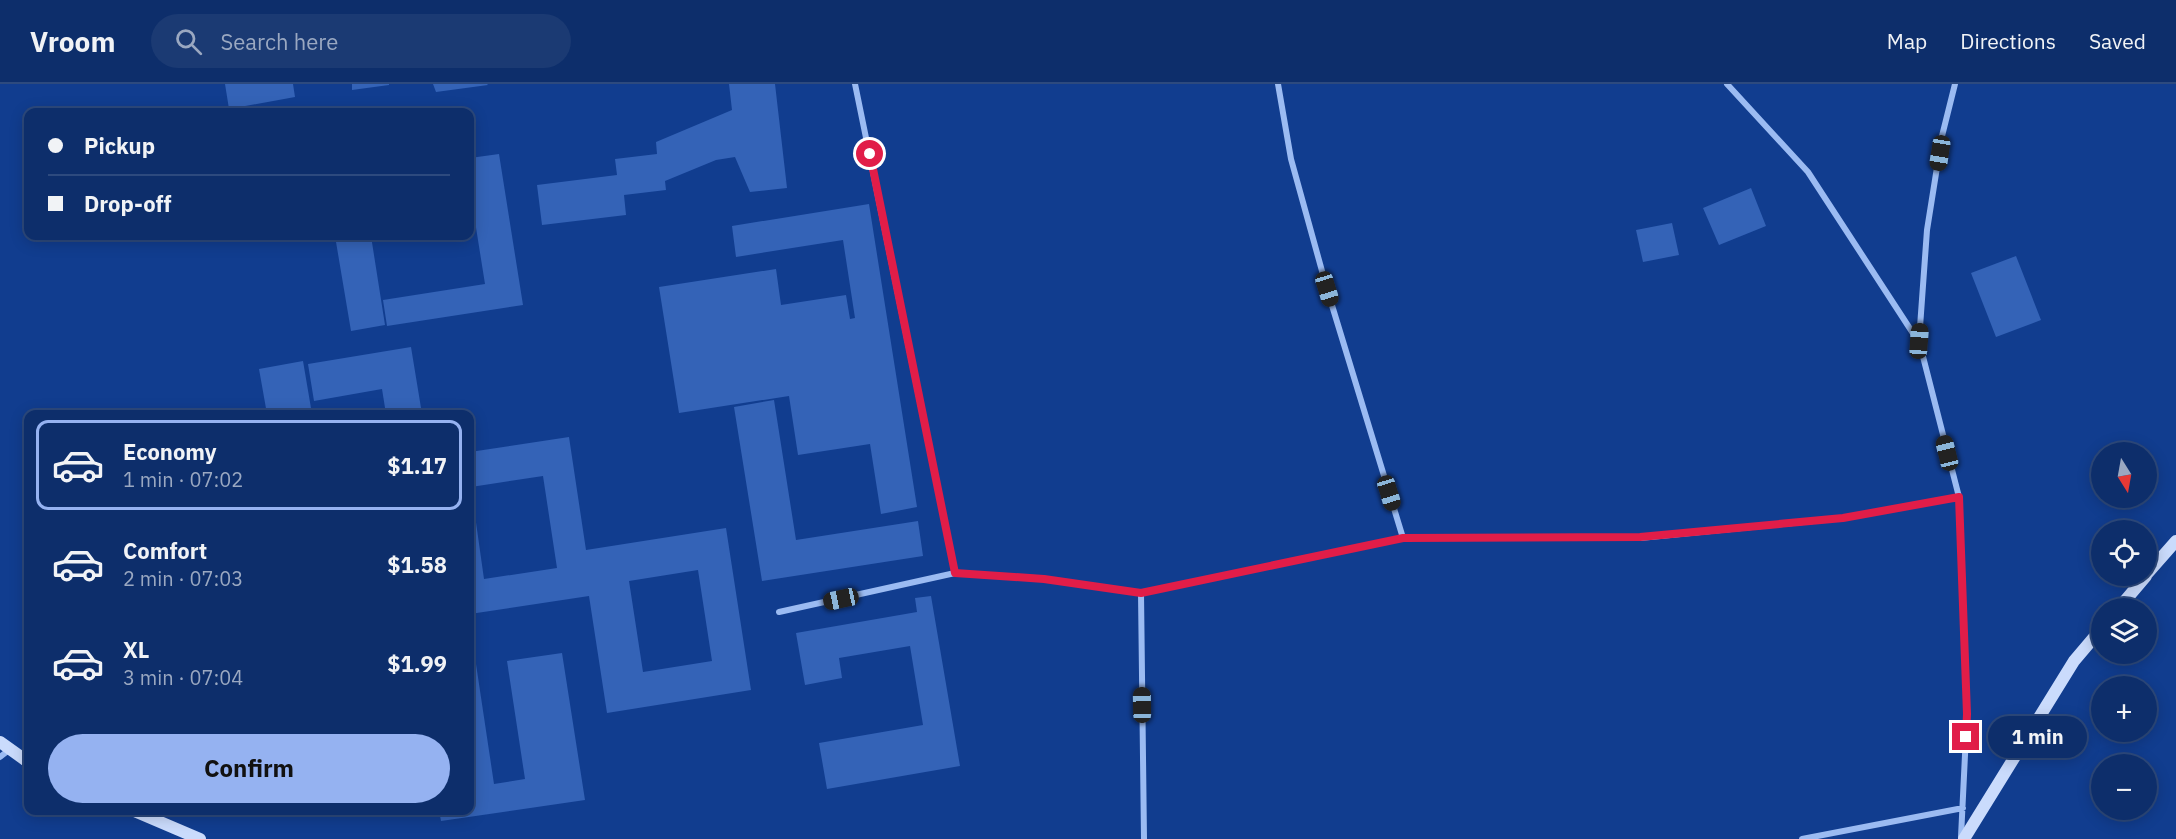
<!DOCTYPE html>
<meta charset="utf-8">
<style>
body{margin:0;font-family:"IBM Plex Sans",sans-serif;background:#1b3a73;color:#f1f3f6;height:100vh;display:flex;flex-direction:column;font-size:22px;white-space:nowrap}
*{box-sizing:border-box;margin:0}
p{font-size:20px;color:#9aa8c1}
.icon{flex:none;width:33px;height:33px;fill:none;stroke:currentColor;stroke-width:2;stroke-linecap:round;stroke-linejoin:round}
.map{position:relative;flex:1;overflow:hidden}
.sheet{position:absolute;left:24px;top:326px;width:450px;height:405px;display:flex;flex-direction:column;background:#0d2e6b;border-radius:12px;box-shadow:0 3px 15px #0003,0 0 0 2px #2d4a7e}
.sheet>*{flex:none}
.hud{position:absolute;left:24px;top:24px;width:450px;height:132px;border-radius:12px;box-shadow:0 3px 15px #0003,0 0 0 2px #2d4a7e;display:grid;align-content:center;height:132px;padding:0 24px;background:#0d2e6b}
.needle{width:39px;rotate:169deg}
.buttons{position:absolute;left:2091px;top:358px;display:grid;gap:12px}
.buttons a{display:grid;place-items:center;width:66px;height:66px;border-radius:50%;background:#0d2e6b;box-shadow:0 3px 15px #0003,0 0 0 2px #2d4a7e;font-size:30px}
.end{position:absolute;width:27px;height:27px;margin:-14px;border:8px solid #e11d48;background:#fff;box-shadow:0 0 0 3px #fff}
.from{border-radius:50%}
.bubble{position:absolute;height:42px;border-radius:21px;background:#0d2e6b;box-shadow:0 3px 15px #0003,0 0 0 2px #2d4a7e;font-size:20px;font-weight:700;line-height:42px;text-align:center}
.car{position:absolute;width:18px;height:36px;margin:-18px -9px;border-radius:8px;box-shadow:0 0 4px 2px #0007;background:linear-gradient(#222 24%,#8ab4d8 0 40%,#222 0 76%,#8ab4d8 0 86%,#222 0)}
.hud b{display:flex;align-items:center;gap:21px;height:57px;font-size:22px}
.hud b+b{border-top:2px solid #2d4a7e}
.hud i{width:15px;height:15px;background:#f1f3f6}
ul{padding:10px 0 0;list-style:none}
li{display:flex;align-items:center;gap:18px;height:90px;margin:0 12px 9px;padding:0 12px;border:3px solid transparent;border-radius:12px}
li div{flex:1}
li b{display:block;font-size:22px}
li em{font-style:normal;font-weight:700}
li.current{border-color:#95b2f1}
li>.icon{width:54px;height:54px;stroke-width:1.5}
.action{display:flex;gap:12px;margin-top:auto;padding:12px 24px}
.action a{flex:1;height:69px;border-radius:36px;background:#95b2f1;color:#111;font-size:24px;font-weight:700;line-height:69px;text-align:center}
header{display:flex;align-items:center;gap:36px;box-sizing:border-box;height:84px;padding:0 30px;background:#0d2e6b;border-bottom:2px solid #2d4a7e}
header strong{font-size:28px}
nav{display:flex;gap:33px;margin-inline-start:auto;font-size:21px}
.search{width:420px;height:54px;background:#1b3a73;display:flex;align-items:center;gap:15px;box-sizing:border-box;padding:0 21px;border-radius:33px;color:#9aa8c1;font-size:22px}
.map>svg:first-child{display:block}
.building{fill:#3463b7;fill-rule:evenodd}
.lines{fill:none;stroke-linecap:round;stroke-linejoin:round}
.street{stroke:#9bbbf2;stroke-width:6}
.secondary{stroke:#cadbfc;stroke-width:12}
.route{stroke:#e11d48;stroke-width:8}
</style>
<header>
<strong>Vroom</strong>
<div class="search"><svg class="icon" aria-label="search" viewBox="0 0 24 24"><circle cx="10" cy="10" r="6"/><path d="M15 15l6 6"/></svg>Search here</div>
<nav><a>Map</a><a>Directions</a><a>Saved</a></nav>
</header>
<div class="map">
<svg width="2176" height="755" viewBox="0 0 2176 755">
<rect width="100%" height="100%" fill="#113d8f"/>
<!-- building -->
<path class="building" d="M225 0H293L295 13 229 25Z
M352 0H389V1L352 6Z
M433 0H487L488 1 436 8Z
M729 0H775L787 104 750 108 735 73 716 76 665 97 666 106 624 111 626 131 542 141 537 101 617 91 615 75 657 70 656 58 732 26Z
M499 70 523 221 387 242 383 216 485 200 470 106V74Z
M1751 104 1766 142 1719 161 1703 124Z
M869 120 917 423 881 430 870 360 798 371 789 312 679 329 659 203 776 185 781 221 846 211 850 235 855 234 843 156 736 173 732 142Z
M1672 139 1679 171 1643 178 1636 146Z
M335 152H371L385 241 351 247Z
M2016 172 2041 236 1996 253 1971 189Z
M411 263 422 330H386L382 305 314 317 308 280Z
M303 277 312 330H267L259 285Z
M774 316 796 456 918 437 923 472 762 497 734 323Z
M569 353 586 466 726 444 751 606 607 629 589 512 470 530V368ZM543 392 557 484 484 495 471 403ZM698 486 712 577 643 588 629 497Z
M931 512 960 682 827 705 819 659 923 641 910 562 839 574 842 594 805 601 796 549 917 528 915 514Z
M562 569 585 716 441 737 439 726H470V581L476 580 494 700 525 695 507 577Z"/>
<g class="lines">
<!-- street -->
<path class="street" d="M855 0 955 489 1044 495 1141 509
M1278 0 1291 75 1327 205 1403 454
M1727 0 1808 88 1918 257
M1955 0 1942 52 1927 146 1919 257 1959 413 1967 630 1961 753
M779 528 955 489
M0 673 9 666
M1144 755 1141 509 1403 454H1640L1843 434 1959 413
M1802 755 1963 724"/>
<!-- secondary -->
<path class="secondary" d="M2146 491 2176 457
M2118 525 2146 492
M0 658 28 678
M132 726 200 755
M1964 755 2074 577 2102 544"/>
</g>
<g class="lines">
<!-- route -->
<path class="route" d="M870 70 955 489 1044 495 1141 509 1403 454 1640 453 1843 434 1959 413 1967 630 1966 653"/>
</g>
</svg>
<div class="buttons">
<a><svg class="needle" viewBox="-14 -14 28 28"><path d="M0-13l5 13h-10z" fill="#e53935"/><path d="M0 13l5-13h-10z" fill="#9aa8c1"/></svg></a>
<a><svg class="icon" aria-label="locate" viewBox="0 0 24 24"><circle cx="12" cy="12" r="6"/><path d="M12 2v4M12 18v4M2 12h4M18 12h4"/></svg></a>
<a><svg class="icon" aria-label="layers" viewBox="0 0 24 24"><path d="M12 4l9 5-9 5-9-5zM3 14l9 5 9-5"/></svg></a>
<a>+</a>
<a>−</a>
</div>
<i class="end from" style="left:870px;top:70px"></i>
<i class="end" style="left:1966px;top:653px"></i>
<div class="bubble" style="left:1988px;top:632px;width:99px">1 min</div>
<i class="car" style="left:1940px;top:69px;rotate:189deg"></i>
<i class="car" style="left:1327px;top:205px;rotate:163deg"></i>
<i class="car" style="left:1919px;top:257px;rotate:4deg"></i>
<i class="car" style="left:1947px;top:369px;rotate:346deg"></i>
<i class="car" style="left:1389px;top:409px;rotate:163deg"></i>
<i class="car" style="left:841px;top:515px;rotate:258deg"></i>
<i class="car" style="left:1142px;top:621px;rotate:359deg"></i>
<div class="hud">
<b><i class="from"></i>Pickup</b>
<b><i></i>Drop-off</b>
</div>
<section class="sheet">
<ul>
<li class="current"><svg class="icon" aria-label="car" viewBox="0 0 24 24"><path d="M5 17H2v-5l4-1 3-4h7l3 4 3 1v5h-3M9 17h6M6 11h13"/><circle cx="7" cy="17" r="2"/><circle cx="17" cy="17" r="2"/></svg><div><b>Economy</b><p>1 min · 07:02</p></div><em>$1.17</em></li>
<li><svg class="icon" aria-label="car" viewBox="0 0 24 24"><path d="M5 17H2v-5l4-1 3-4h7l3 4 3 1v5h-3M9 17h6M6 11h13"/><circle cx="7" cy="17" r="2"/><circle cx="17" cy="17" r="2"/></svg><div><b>Comfort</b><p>2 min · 07:03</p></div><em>$1.58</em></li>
<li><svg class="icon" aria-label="car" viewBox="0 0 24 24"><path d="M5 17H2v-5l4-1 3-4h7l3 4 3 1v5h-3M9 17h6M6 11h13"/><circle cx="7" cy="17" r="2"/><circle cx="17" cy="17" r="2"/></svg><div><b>XL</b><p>3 min · 07:04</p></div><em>$1.99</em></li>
</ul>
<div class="action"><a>Confirm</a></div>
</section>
</div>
